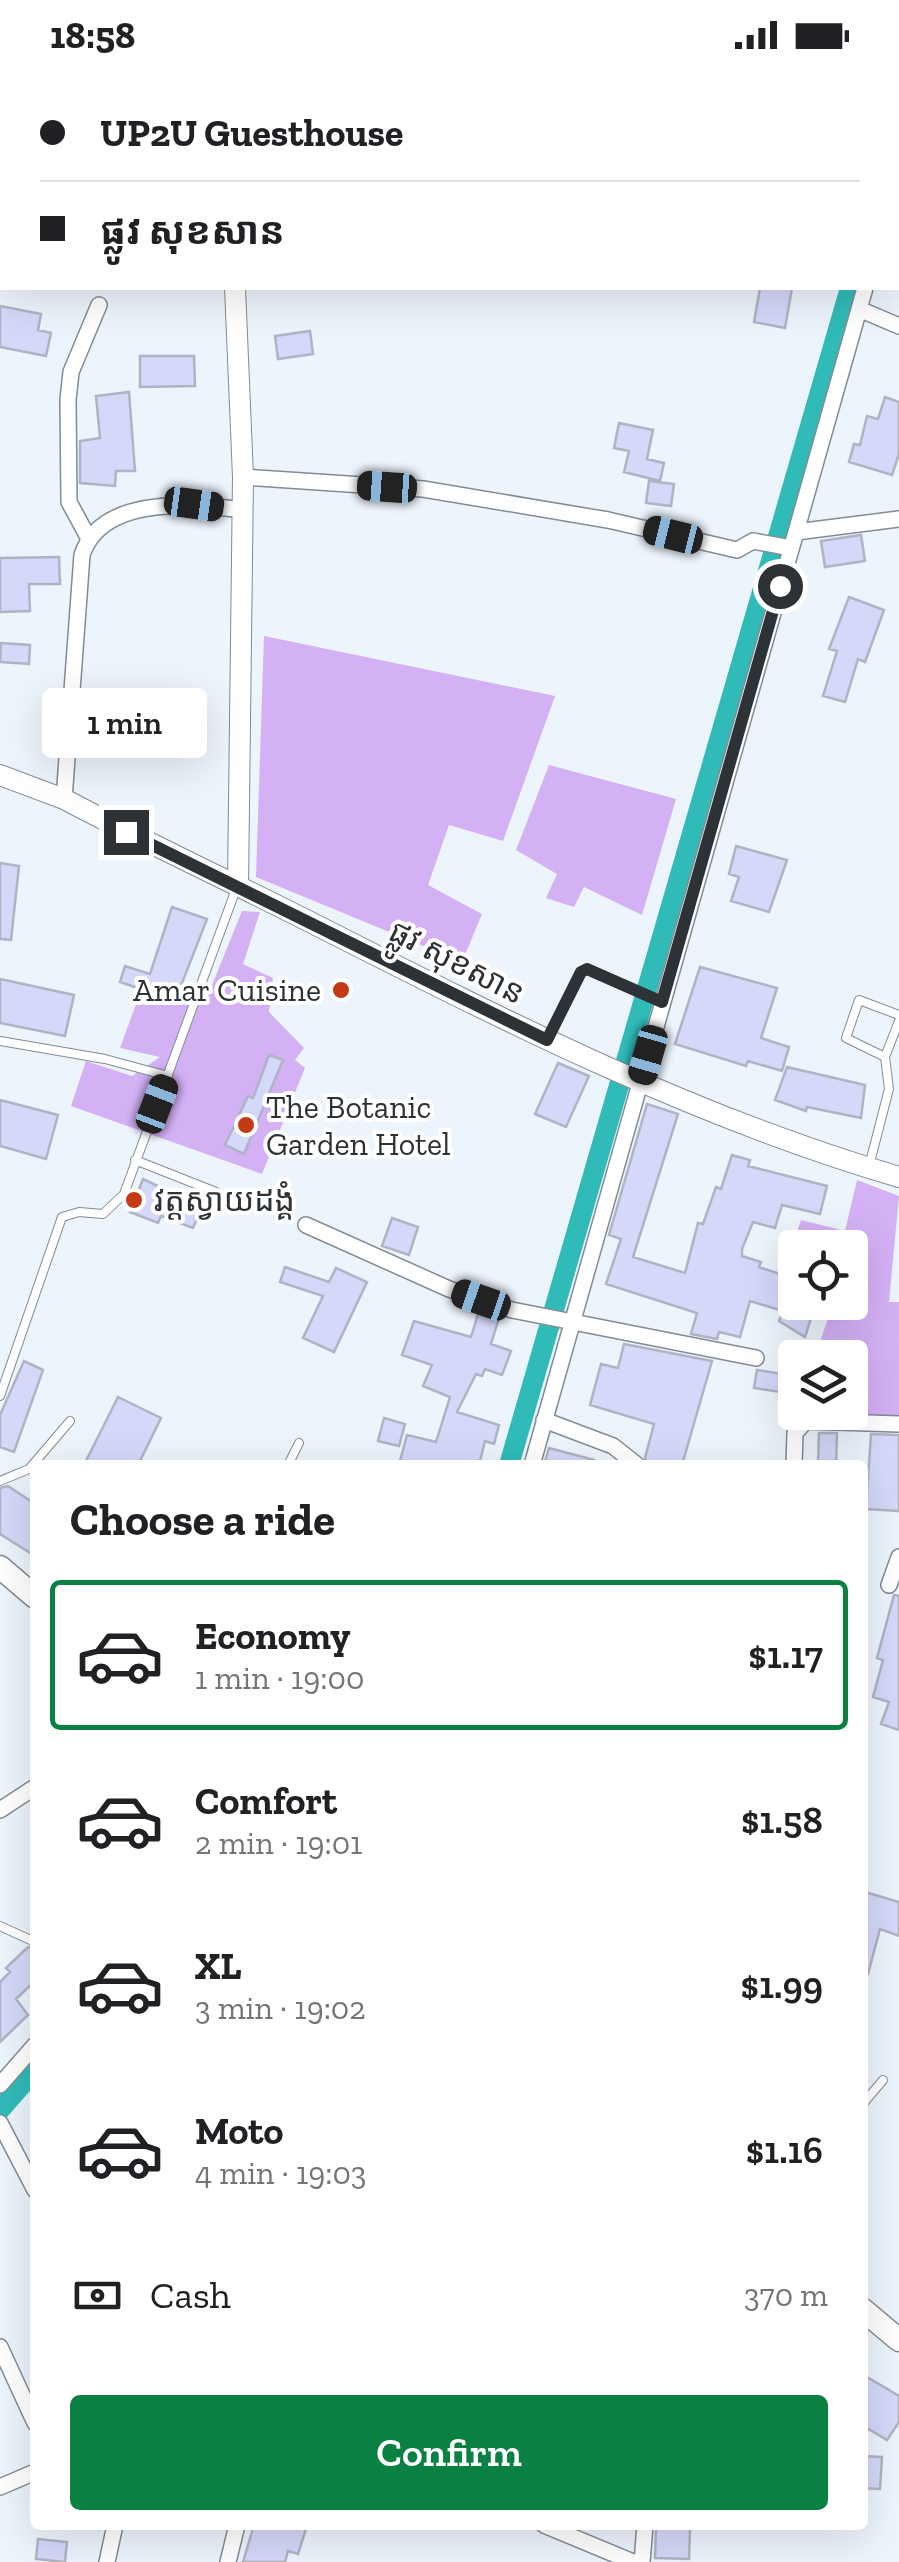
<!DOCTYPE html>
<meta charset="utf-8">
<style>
body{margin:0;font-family:"Zilla Slab","Noto Sans Khmer",serif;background:#f6f6f6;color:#202124;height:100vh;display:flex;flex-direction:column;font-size:38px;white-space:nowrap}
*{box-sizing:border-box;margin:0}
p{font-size:32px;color:#757577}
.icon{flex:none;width:55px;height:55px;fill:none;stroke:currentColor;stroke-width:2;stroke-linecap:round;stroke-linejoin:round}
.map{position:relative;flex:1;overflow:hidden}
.sheet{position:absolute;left:30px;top:1390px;width:838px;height:1070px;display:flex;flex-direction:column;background:#fff;border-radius:10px;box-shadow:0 10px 40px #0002}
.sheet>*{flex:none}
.banner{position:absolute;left:0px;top:0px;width:900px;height:220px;box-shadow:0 10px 40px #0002;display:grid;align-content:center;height:220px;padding:0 40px;background:#fff}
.fabs{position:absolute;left:778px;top:1160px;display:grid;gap:20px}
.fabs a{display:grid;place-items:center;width:90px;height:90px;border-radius:10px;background:#fff;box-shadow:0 10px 40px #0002;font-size:50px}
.end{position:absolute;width:45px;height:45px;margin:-22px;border:12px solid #2d3237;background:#fff;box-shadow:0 0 0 5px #fff}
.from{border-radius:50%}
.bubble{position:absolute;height:70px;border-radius:10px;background:#fff;box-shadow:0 10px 40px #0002;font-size:32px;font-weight:600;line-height:70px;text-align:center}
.car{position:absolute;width:30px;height:60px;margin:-30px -15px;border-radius:12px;box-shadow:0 0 8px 2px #0007;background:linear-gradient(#222 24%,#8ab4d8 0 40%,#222 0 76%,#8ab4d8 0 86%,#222 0)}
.banner b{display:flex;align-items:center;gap:35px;height:95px;font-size:38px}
.banner b+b{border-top:2px solid #e0e0e0}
.banner i{width:25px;height:25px;background:#202124}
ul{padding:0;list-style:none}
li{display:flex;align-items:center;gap:30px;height:150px;margin:0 20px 15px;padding:0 20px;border:5px solid transparent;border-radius:10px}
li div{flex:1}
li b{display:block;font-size:38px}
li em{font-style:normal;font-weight:600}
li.on{border-color:#0b8043}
li>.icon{width:90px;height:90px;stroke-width:1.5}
h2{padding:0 40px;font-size:45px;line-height:120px}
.pay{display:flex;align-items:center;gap:25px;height:110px;padding:0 40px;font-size:38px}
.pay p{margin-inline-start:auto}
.action{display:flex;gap:20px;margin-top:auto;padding:20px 40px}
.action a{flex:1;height:115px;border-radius:10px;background:#0b8043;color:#fff;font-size:40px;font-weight:600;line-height:115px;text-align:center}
.status{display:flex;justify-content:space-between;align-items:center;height:70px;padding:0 50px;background:#fff;direction:ltr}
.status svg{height:28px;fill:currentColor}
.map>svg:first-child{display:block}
.green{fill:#d4b0f5}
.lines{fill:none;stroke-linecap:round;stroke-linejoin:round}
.canal{stroke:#30bbb8;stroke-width:20}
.building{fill:#d4d8f9;stroke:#b0b3c3;stroke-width:2.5}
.service-casing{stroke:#808c98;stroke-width:10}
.minor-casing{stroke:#808c98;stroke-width:18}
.tertiary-casing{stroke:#808c98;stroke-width:22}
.secondary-casing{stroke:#808c98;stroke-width:25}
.service{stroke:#fff;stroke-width:8}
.minor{stroke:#fff;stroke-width:15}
.tertiary{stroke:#fff;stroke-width:20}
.secondary{stroke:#fff;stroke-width:22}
.route{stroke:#2d3237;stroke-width:12}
.poi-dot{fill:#c33a14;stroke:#fff;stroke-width:4}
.labels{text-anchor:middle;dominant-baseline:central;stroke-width:8;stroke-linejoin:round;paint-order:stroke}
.street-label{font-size:32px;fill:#2d3237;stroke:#fff}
.poi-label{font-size:32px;fill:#2d3237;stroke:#fff;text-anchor:start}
</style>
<div class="status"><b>18:58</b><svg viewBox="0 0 49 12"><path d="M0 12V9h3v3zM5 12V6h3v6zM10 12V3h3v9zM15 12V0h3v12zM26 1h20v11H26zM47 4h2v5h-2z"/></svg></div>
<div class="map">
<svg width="899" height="2492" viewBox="0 0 899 2492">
<rect width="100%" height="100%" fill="#ecf4fc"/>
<!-- green -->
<path class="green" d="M264 566 555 626 503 771 449 755 428 815 482 844 462 892 256 807Z
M549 695 676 729 642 845 584 817 574 837 546 828 557 804 516 780Z
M242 841 260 842 243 894 273 908 269 942 304 978 295 990 305 998 262 1104 71 1036 86 991 132 1006 160 987 120 978 142 918 204 935Z
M857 1110 899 1126 889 1232H899V1347L796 1345 850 1342V1288L815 1287 833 1233 850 1232V1178H795V1197L787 1193 801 1150 845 1161Z"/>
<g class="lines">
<!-- canal -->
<path class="canal" d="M898 44 899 38
M509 1395 850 218
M0 2040 35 2000"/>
</g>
<!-- building -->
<path class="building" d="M760 218H792L785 258 754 252Z
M0 236 41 244 38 260 51 263 46 286 0 277Z
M310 261 313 284 278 289 275 266Z
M140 286H194L195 316 140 317Z
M129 322 135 401H116L115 416 80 413V371L100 368 96 326Z
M885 327 899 332V384L892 405 849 392 854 374 860 375 867 346 878 349Z
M619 353 653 360 647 389 664 393 660 411 624 402 629 381 614 378Z
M649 411 674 414 671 436 646 433Z
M861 465 865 491 825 497 821 471Z
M59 487 60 514H29L30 541 0 542V488Z
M849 527 884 540 865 592 858 589 845 632 823 626 837 581 829 579Z
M1 573 30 575 29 594 0 592Z
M736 776 787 790 769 842 731 831 739 807 729 804Z
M0 793 19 796 11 870 0 869Z
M172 837 207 849 175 931 120 912 125 896 150 904Z
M700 897 777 918 761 968 789 977 782 1001 748 991 746 996 675 974Z
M0 909 74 925 65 966 0 953Z
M269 985 283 990 244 1084 225 1075 248 1026 253 1028Z
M558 993 589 1006 566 1057 535 1044Z
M787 997 865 1015 861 1048 807 1037 806 1041 775 1030Z
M0 1030 58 1045 46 1089 0 1076Z
M647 1034 678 1044 633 1187 685 1203 698 1153 703 1154 716 1117 721 1119 732 1085 750 1090 748 1096 827 1116 820 1144 782 1135 775 1158 753 1152 742 1179V1186L761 1192 759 1197 795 1209V1232H816L805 1267 779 1251 783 1241 750 1231 740 1267 719 1262 717 1269 691 1264 697 1243 606 1214 621 1169 609 1165Z
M143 1109 202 1137 193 1158 161 1146 158 1153 130 1142Z
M392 1148 418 1157 409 1185 382 1176Z
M285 1197 329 1212 336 1198 367 1212 334 1282 303 1268 323 1226 280 1212Z
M479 1241 499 1248 491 1274 511 1281 502 1305 485 1299 482 1306 476 1304 457 1342 499 1355 494 1374 485 1371 479 1395 400 1391 407 1365 436 1372 450 1327 423 1316 432 1295 402 1285 414 1251 471 1267Z
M624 1274 712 1291 682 1395H648L645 1388 654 1354 590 1335 601 1294 618 1298Z
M24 1291 43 1300 14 1382 0 1377V1345Z
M757 1300 795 1306V1324L754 1318Z
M118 1327 161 1348 138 1395H84Z
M384 1348 405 1354 399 1376 378 1371Z
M819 1363H837L836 1395 818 1394Z
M871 1364 899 1365V1441L866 1439Z
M549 1378 594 1390 593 1395H544Z
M8 1416 35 1434V1486L0 1464V1418Z
M894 1525 899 1526V1660L881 1654 889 1632 873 1627 883 1590 877 1588Z
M862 1821 899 1832V1866L880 1859 868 1904H862Z
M28 1877 35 1879V1911L16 1929 28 1945 0 1972V1912L10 1902 6 1898Z
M862 2304 899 2326V2352L887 2370 862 2355Z
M862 2386 882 2387 880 2419 862 2418Z
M254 2455 306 2459 298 2484 288 2481 285 2492H243Z
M656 2458H690L689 2489 655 2488Z
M38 2469 67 2472 65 2492 36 2489Z"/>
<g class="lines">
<defs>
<path id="service" d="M547 970 581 902 587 899 662 933
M0 971 105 989 168 1006
M885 987 846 968 859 930 899 945
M135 1090 216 1122 229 1135
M869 1096 889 1019 885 987 899 951
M0 1326 62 1147 79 1142 103 1144 124 1124 236 819
M288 1395 299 1373
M0 1411 29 1399 70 1351
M0 1856 35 1872
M862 2035 883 2010"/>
<path id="minor" d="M0 46H2
M898 103 899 98
M859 239 899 256
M243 407 423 419 608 450 737 480 753 471 791 478
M796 462 899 449
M88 467 69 432 68 330 71 302 99 235
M64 729 82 485C101 426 192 433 242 440
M306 1155 449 1219 512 1240 756 1288
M544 1350 613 1376 637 1395
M532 1395 865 218
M794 1395 795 1363 806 1351 899 1354
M889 1515 899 1487
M0 1740 35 1717
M0 2015 35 1975
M0 2053 35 2120
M0 2277 35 2353
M0 2417 35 2402
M544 2455 633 2492
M107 2492 115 2455
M228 2492 237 2455
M642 2492 645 2455"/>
<path id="tertiary" d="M220 0 221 2
M235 218 243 407 238 815
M0 705 64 729C149 774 236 814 322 858 509 953 697 1048 899 1107"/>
<path id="secondary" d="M0 1497 35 1527
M862 2239 899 2270"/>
</defs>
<!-- service casing -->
<use href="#service" class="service-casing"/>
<!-- minor casing -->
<use href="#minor" class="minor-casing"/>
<!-- tertiary casing -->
<use href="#tertiary" class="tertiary-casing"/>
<!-- secondary casing -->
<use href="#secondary" class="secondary-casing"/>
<!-- service -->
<use href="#service" class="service"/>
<!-- minor -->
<use href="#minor" class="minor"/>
<!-- tertiary -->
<use href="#tertiary" class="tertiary"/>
<!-- secondary -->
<use href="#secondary" class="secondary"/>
</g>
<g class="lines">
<!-- route -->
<path class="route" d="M126 762 547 970 581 902 587 899 662 932 780 516"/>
</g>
<!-- markers -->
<g class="poi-dot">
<circle cx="341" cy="920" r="10"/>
<circle cx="246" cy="1055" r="10"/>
<circle cx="134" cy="1130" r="10"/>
</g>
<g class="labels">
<!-- street labels -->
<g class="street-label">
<text transform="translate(457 892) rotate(27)">ផ្លូវ សុខសាន</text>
</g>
<!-- poi labels -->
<g class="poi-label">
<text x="321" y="920" text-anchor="end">Amar Cuisine</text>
<text x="266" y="1037">The Botanic<tspan x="266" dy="37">Garden Hotel</tspan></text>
<text x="154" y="1130">វត្តស្វាយដង្គំ</text>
</g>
</g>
</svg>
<div class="fabs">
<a><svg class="icon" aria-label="locate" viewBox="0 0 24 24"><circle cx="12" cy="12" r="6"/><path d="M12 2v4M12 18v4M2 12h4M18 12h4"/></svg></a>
<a><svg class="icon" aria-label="layers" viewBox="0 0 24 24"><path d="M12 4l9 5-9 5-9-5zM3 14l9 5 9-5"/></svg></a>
</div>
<i class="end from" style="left:780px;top:516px"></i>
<i class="end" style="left:126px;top:762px"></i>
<div class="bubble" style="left:42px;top:618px;width:165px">1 min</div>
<i class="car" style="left:387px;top:417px;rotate:274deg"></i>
<i class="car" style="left:194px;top:434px;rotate:98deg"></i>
<i class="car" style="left:673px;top:465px;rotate:284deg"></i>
<i class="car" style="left:648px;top:985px;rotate:196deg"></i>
<i class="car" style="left:157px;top:1034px;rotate:21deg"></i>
<i class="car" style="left:481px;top:1230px;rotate:289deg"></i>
<div class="banner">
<b><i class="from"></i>UP2U Guesthouse</b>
<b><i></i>ផ្លូវ សុខសាន</b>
</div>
<section class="sheet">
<h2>Choose a ride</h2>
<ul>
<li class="on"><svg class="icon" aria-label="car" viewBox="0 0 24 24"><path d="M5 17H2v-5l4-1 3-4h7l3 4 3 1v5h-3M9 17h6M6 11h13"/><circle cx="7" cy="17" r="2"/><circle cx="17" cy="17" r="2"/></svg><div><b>Economy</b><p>1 min · 19:00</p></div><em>$1.17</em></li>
<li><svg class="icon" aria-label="car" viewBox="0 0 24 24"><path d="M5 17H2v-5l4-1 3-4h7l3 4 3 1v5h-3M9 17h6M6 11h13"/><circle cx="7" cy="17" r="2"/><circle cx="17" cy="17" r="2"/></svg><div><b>Comfort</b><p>2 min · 19:01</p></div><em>$1.58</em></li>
<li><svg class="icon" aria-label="car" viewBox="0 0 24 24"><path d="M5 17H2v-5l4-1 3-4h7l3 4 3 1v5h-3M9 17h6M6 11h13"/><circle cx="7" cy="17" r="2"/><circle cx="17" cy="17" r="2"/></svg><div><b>XL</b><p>3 min · 19:02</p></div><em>$1.99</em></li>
<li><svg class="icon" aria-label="car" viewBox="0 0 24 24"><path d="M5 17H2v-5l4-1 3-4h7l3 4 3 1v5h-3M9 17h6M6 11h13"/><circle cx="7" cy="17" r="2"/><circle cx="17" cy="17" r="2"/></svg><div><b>Moto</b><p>4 min · 19:03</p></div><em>$1.16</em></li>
</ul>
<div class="pay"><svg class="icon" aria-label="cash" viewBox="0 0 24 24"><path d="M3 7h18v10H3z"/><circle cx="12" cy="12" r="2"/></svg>Cash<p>370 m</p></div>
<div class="action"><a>Confirm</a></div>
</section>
</div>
